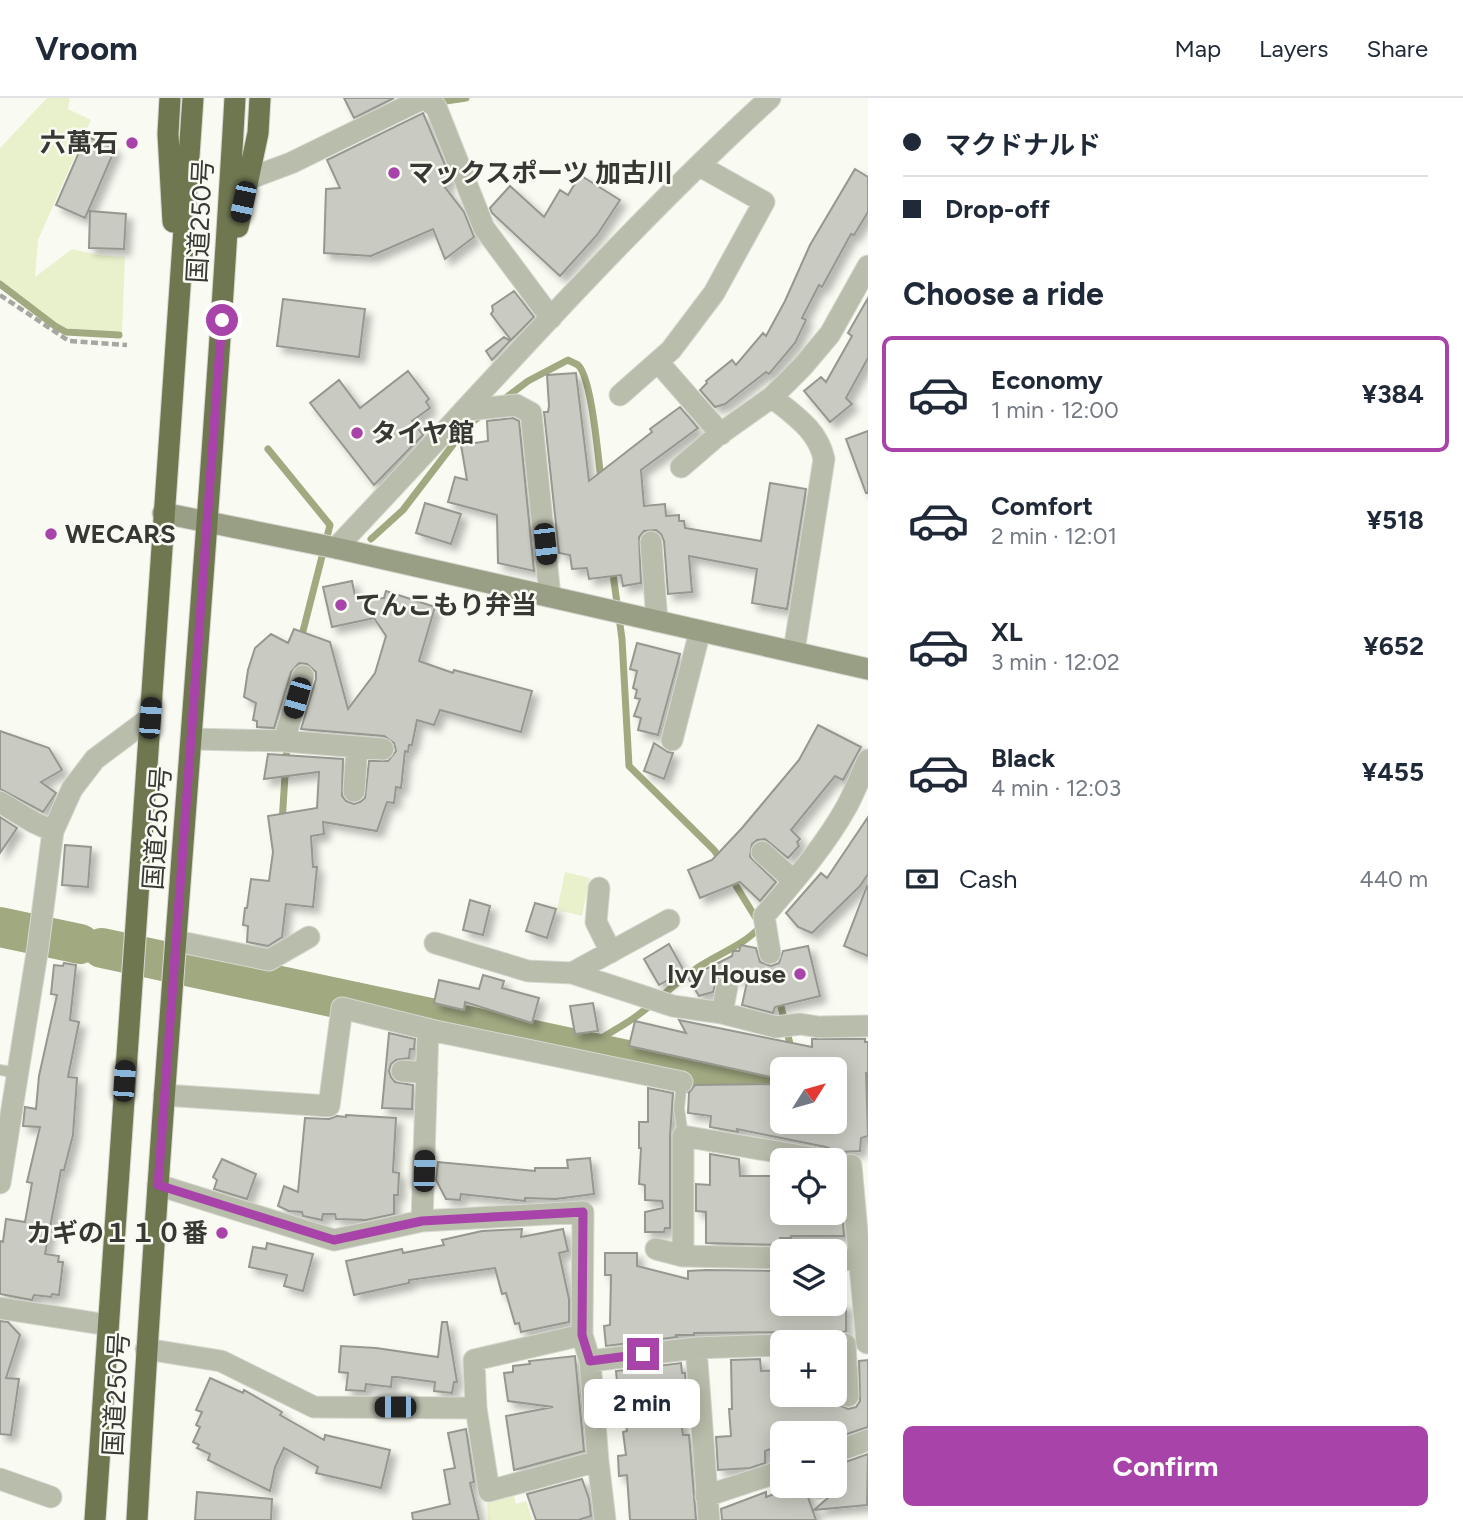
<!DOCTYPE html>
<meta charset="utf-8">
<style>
body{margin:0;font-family:Figtree,"Noto Sans JP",sans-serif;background:#f6f6f7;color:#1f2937;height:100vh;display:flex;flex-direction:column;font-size:26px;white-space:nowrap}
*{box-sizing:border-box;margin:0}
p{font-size:23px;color:#747a83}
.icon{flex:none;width:38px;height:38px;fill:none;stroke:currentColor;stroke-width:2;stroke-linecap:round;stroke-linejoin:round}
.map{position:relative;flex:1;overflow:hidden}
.side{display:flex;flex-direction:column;background:#fff;width:595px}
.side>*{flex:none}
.top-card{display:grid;align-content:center;height:154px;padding:0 35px;background:#fff}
.needle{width:46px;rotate:53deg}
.buttons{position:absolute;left:770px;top:959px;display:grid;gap:14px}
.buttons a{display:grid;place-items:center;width:77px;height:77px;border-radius:10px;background:#fff;box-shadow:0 4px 18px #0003;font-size:35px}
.end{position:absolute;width:32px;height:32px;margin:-16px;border:9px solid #a844a9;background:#fff;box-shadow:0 0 0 4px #fff}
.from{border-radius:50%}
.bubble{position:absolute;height:49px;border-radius:10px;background:#fff;box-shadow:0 4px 18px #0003;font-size:23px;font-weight:700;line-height:49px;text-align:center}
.car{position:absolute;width:21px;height:42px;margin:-21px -10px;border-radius:9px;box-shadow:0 0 5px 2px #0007;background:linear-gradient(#222 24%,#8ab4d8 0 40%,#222 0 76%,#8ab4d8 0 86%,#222 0)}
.top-card b{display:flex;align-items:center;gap:24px;height:66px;font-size:26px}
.top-card b+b{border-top:2px solid #e0e1e3}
.top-card i{width:18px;height:18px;background:#1f2937}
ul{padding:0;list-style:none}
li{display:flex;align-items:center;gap:21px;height:116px;margin:0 14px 10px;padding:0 21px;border:4px solid transparent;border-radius:10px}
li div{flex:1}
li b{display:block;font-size:26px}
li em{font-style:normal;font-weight:700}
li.active{border-color:#a844a9}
li>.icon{width:63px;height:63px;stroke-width:1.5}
h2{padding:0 35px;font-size:32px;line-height:84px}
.pay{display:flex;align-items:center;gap:18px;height:77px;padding:0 35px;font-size:26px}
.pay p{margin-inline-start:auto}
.cta{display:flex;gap:14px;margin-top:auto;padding:14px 35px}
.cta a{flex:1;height:80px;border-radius:10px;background:#a844a9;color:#fff;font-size:28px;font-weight:700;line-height:80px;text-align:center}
header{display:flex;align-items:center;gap:42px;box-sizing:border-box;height:98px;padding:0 35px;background:#fff;border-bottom:2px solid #e0e1e3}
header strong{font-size:33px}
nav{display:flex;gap:38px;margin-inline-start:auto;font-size:24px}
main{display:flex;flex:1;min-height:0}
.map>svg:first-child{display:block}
.green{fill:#e9f1cc}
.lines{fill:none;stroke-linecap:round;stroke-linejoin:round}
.stream{stroke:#a1a981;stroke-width:7}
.river{stroke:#a1a981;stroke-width:40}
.building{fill:#c9cbc2;stroke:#969890;stroke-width:2;filter:url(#shadow)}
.lane-casing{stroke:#d6d8d0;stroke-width:12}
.street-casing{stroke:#d6d8d0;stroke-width:23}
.secondary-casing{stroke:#d6d8d0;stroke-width:23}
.highway-casing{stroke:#d6d8d0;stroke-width:23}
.path{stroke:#a5a7a0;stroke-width:4.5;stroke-dasharray:7 3.5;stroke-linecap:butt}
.lane{stroke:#b9bdab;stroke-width:10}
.street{stroke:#b9bdab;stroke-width:21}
.secondary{stroke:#999f84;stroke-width:21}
.highway{stroke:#6f7751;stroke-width:21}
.route{stroke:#a844a9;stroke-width:9}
.poi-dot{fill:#a844a9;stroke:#f9fbf2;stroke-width:2.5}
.labels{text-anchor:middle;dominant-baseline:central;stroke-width:5;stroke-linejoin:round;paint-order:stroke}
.poi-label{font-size:26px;font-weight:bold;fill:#373834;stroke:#f9fbf2;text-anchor:start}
.street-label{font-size:26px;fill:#373834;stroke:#f9fbf2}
</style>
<header>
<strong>Vroom</strong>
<nav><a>Map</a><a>Layers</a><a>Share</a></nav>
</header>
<main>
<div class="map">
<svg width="868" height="1422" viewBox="0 0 868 1422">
<defs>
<filter id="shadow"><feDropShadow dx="6" dy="6" stdDeviation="3.5" flood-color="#0004"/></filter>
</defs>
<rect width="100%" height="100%" fill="#f9fbf2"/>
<!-- green -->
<path class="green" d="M47 0H70L68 11 91 22 38 142 35 179 72 151 98 157 125 159 122 235 66 230 53 223 0 181V50Z
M565 774 590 780 582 818 557 812Z
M835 1075 846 1086V1102H835Z
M514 1398 516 1406 526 1403 532 1422H488L487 1405Z"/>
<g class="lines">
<!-- stream -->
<path class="stream" d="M436 2 439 4 466 0
M0 186 55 228 66 234 119 237
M503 302 528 283 568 262C571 264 575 265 578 267 592 280 598 360 601 381
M268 351 330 427 301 541
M371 441 403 412 468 327 482 317
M612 469 622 541 629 668 714 752 721 762
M291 588 295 562
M282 725 287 646
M730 778 759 825
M271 886 273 862
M779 900 796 971
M585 953C601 938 621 930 638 917 658 902 677 884 697 870 718 856 744 847 760 829
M835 987 868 988"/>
<!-- river -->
<path class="river" d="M0 829 80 846
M102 850 782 995
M835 995 868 994"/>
</g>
<!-- building -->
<path class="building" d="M344 0H394L354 20Z
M423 15 451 81 444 88 464 114 474 139 445 161 433 131 371 158 324 155 326 91 340 90 327 62Z
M86 38 115 51 85 120 56 107Z
M855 71 868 79V114L854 137 851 136 822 189 819 187 802 220 806 222 795 245 769 276 766 274 725 306 715 309 700 292 707 285 706 283 732 262 736 267 763 235 766 238 785 203 810 147Z
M580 77 620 102 597 137 560 178 492 115 490 110 510 88 544 119 560 92 568 97Z
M90 113 126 116 124 151 89 150Z
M514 193 534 219 511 242 491 216 493 213 492 208Z
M868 200V260L846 300 852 306 830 324 804 293 821 279 826 284 852 238 848 235Z
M283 201 365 211 359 259 277 248Z
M504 239 510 243 492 262 486 253Z
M408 273 429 301 426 304 430 310 412 323 423 337 374 387 310 305 339 282 360 310Z
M576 275 589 383 652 334 650 331 680 309 698 330 641 372 644 408 665 406 666 418 679 417V423H684L685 430 761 443 770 385 806 391 787 511 752 505 757 471 689 458 692 494 668 496 664 443 661 436 656 432 644 433 639 439 641 485 623 488 621 477 589 481 587 470 572 471 570 457 559 455 544 314H548L549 308 547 277Z
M513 320 519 323 534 473 498 465 497 417 448 404 455 379 467 382 461 347 488 343 487 323Z
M868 333V395H866L846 341Z
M425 405 461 416 451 446 416 435Z
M352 483 356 503 384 500 386 493 435 509 419 563 453 575 454 572 532 593 521 634 440 612 434 627 417 622 412 647H409L408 654 405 653 401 690 396 689 394 705 387 704 377 733 323 724 324 736 311 738 313 769H317L313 809 286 806 282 839 268 848 247 844 248 828 243 827 245 810H247L251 781 269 783 273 754 268 718 317 710 319 674 264 681 268 656 343 661 342 698 346 703 354 706 360 704 365 700 369 663H388L396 653 394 645 384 638 301 631 316 581V574L307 566 299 565 291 574 274 630 257 629V623L253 622 256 605 244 599 248 572 255 550 271 536 288 545 294 531 330 544 348 611 375 575 386 538 374 520 332 529 323 489Z
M637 545 680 556 658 637 638 632 641 620 634 618 640 601 635 600 637 592 633 590 637 573 630 571Z
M818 627 861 649 843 682 835 678 791 732 800 741 797 744 799 748 788 760 765 741 757 742 752 746 750 759 776 784 760 803 740 784 700 800 688 772 712 762 742 730 799 662Z
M0 633 49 650 62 672 41 684 56 695 43 714 0 691Z
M654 645 668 654 673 655 664 681 644 673Z
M0 719 17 730 0 755Z
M868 719V776L860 788 812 835 798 829 786 815 821 775 827 780Z
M65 747 91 749 88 789 62 787Z
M867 788 868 789V858L844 848Z
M470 802 490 808 483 837 463 832Z
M535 805 556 811 547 840 526 833Z
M669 846 684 873 659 887 644 861Z
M741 847 756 850 760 864 771 868 779 865 783 853 808 848 820 898 775 909 773 915 742 907 749 875 737 881 730 876 722 877 717 881 713 894 699 898 688 880 732 858 733 853H739Z
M64 865 76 867 70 922 79 924 68 979 77 980 73 1037 64 1072H61L45 1156 59 1158 58 1164H63L59 1197 52 1196 51 1199 34 1197 32 1202 0 1196V1143L3 1144 6 1121 25 1124 32 1085 27 1084 40 1029 23 1028 25 1009 36 1011 39 978 57 897 51 896 54 867 63 868Z
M483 877 504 883 502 890 539 900 532 925 465 904 464 912 434 905 439 882 479 891Z
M593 905 598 933 575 936 570 908Z
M679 922 812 949V941H865V944H868V975H866L868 1038 861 1040 860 1053 838 1054 826 1049 737 1031 738 1034 710 1029 711 1018 688 1015 689 995 695 987 779 986 772 1024H835V1013L846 1012 845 977 835 976V971H782L780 981 629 948 635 923 686 935Z
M389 935 415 941 414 951H410L409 960 396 962 391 966 389 973 391 979 395 984 413 987 412 1011 382 1010Z
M648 990 673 995 670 1038V1130H665L664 1134H645V1114L663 1110 662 1103 645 1102V1087L639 1086 641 1050H639V1024H648Z
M346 1017 396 1020 393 1074 399 1075 398 1097H394V1116L366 1122 336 1121 335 1116H323L322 1122 303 1118 302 1114 289 1113 278 1108 284 1088 298 1094 305 1020 329 1021 337 1018 346 1019Z
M710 1056 739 1061 740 1078H779V1105H782V1115H842L844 1138H791V1140H780V1147L706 1145V1114L696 1113V1086L710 1087Z
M590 1060 594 1096 556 1101 525 1100V1103L461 1096 460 1102 446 1101 436 1082 438 1064 535 1073V1070H568L567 1062Z
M222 1061 256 1076 247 1101 214 1091 217 1082 213 1079Z
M522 1131 521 1139 563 1131 568 1153 559 1155 569 1201V1224L521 1234 519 1225 515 1226 506 1195 502 1196 495 1170 409 1182V1185L354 1197 346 1163 402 1151 403 1155 444 1147 442 1142 482 1133Z
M267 1145 313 1156 303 1193 284 1188 287 1177 249 1169 253 1149 266 1151Z
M605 1155H637V1168L688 1181V1173L706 1172 781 1173 782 1206H846V1233L835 1238H818V1235L806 1234 694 1235V1237H676L677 1239 606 1248 604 1228 610 1227 611 1177H605Z
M0 1223 8 1224 20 1237 6 1280 19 1281 11 1337 0 1336Z
M442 1224H447L457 1284H454L452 1295 434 1293 435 1284 397 1279H392L391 1289 366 1286 365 1293 346 1292 348 1275 339 1274 341 1248 376 1250 438 1259Z
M575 1258 584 1353 514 1372 506 1318 553 1309 508 1303 504 1275 513 1274V1268L530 1266 529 1263Z
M760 1261 761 1273 782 1272V1297L835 1296 837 1306 848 1311 856 1309 860 1303 859 1263 868 1262V1329L835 1340V1335H782V1347L765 1353V1365L750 1370 718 1372 716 1339 731 1338 729 1311H732L731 1262Z
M681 1265 682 1275H685L686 1291 682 1292 679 1311 683 1337H689L696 1422H630L627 1377 619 1378 618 1358 626 1357 623 1334 627 1333 622 1294H618L616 1273Z
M210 1280 243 1295 244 1292 282 1314 280 1317 324 1342 325 1337 390 1352 381 1390 316 1375 318 1369 284 1350 275 1369 270 1393 208 1362 210 1356 197 1350 199 1347 193 1344 200 1329 196 1327 202 1314 196 1312Z
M466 1331 474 1384 470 1385 479 1422H413L412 1415 450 1406 444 1372 455 1370 448 1335Z
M868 1356 867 1407 814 1412 840 1389 837 1367Z
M582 1381 589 1401 591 1418 578 1422H536L527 1396Z
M797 1388H804L816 1422H722L721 1411 766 1394V1399Z
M197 1394 272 1401 271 1422H195Z"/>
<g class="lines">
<defs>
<path id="lane" d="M0 972 17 975
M682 984 679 1010 683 1038"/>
<path id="street" d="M248 81 291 65 424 0 436 9 484 130 551 220
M658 264 721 336
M620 297 671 252 714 195 764 104 700 68
M772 299 803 268 830 236 868 168
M467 312 516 307 531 315 550 498
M681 369 717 338 772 299C794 317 818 332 824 361L794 553
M651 444 657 523
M336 450C479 299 617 140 770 0
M192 641 284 643 303 578
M672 642 700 533
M284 643 383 651
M354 693 357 649
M0 704 33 724 53 733
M762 754 794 783
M599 790 596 824 611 854
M176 843 269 862 309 839
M435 845 528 873 572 875 673 908 722 915 776 929 800 926 819 929 868 928
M770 855 764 818C794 783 825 748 847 708 855 693 861 677 868 662
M572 875 669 822
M722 915 727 889
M402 973 427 975
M164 997 329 1008 342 910 435 933 682 984
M851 1067 867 1245
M0 1085 38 849 53 733 72 691 95 661 150 620
M158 1087 334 1142 422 1123 428 931
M422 1123 583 1114 582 1237 590 1263 598 1363 489 1393 476 1310
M656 1151 683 1158
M782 1160 683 1158V1038L824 1062
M835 1161 859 1162
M0 1210 108 1227
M845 1246 848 1298
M696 1250 709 1422
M146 1251 221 1263 314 1309 476 1310 474 1262 582 1237
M590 1263 696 1250 782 1247
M835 1354 868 1342
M598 1363 605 1422
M0 1381 51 1399
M819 1388V1390
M706 1398 782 1373"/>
<path id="secondary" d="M163 415 336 450 868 571"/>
<path id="highway" d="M170 0 168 36 173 124
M238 129 258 35 260 0
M95 1422 193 0
M137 1422C163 948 208 474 235 0"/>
</defs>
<!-- lane casing -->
<use href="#lane" class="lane-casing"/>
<!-- street casing -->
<use href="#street" class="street-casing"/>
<!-- secondary casing -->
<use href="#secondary" class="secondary-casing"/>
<!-- highway casing -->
<use href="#highway" class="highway-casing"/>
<!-- path -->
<path class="path" d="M0 197 69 243 127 247"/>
<!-- lane -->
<use href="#lane" class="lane"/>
<!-- street -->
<use href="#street" class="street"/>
<!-- secondary -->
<use href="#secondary" class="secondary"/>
<!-- highway -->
<use href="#highway" class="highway"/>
</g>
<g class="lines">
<!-- route -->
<path class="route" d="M222 222 158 1087 334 1142 422 1123 583 1114 582 1237 590 1263 643 1256"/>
</g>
<!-- markers -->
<g class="poi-dot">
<circle cx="132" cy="45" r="7"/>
<circle cx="394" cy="75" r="7"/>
<circle cx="357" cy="335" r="7"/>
<circle cx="51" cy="436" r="7"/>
<circle cx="341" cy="507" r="7"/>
<circle cx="800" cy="876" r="7"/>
<circle cx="222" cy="1135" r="7"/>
</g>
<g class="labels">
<!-- poi labels -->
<g class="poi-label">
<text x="118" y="45" text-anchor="end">六萬石</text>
<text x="408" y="75">マックスポーツ 加古川</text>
<text x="371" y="335">タイヤ館</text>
<text x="65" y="436">WECARS</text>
<text x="355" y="507">てんこもり弁当</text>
<text x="786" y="876" text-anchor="end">Ivy House</text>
<text x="208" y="1135" text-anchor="end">カギの１１０番</text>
</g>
<!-- street labels -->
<g class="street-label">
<text transform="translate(200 123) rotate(-87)">国道250号</text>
<text transform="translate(157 730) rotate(-86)">国道250号</text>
<text transform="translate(116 1296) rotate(-87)">国道250号</text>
</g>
</g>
</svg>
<div class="buttons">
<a><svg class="needle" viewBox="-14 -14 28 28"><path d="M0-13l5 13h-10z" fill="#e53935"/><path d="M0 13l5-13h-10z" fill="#747a83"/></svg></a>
<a><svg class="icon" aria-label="locate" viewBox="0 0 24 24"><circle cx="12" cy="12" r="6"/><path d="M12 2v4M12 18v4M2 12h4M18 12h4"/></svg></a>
<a><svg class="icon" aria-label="layers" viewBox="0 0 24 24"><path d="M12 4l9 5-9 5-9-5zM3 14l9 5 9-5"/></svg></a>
<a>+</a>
<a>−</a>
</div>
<i class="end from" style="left:222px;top:222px"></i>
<i class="end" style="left:643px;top:1256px"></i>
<div class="bubble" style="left:584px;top:1281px;width:116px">2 min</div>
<i class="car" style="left:243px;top:104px;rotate:192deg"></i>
<i class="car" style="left:545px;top:446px;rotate:174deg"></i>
<i class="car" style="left:297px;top:600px;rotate:196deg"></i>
<i class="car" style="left:150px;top:620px;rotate:4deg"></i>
<i class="car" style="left:124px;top:983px;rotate:4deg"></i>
<i class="car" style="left:424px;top:1073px;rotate:2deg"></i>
<i class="car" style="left:395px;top:1309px;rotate:270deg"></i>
</div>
<section class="side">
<div class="top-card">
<b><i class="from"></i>マクドナルド</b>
<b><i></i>Drop-off</b>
</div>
<h2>Choose a ride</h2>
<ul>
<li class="active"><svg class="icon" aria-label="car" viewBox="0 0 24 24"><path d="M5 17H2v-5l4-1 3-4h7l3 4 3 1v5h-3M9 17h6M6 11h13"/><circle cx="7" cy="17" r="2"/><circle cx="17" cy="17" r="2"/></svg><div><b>Economy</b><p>1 min · 12:00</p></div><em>¥384</em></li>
<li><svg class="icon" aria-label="car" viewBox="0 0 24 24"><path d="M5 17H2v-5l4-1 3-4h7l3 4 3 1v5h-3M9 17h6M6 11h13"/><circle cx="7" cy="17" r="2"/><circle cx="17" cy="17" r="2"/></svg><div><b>Comfort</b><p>2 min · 12:01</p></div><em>¥518</em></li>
<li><svg class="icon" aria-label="car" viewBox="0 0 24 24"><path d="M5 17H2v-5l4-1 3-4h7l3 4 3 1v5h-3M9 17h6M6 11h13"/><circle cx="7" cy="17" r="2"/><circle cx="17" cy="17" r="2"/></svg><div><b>XL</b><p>3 min · 12:02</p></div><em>¥652</em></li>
<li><svg class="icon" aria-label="car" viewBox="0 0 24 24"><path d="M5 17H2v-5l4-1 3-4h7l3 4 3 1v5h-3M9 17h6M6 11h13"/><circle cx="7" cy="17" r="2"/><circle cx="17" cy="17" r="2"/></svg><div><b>Black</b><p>4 min · 12:03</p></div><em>¥455</em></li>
</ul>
<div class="pay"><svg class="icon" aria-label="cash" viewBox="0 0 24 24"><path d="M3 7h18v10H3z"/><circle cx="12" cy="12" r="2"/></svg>Cash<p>440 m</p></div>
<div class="cta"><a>Confirm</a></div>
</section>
</main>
